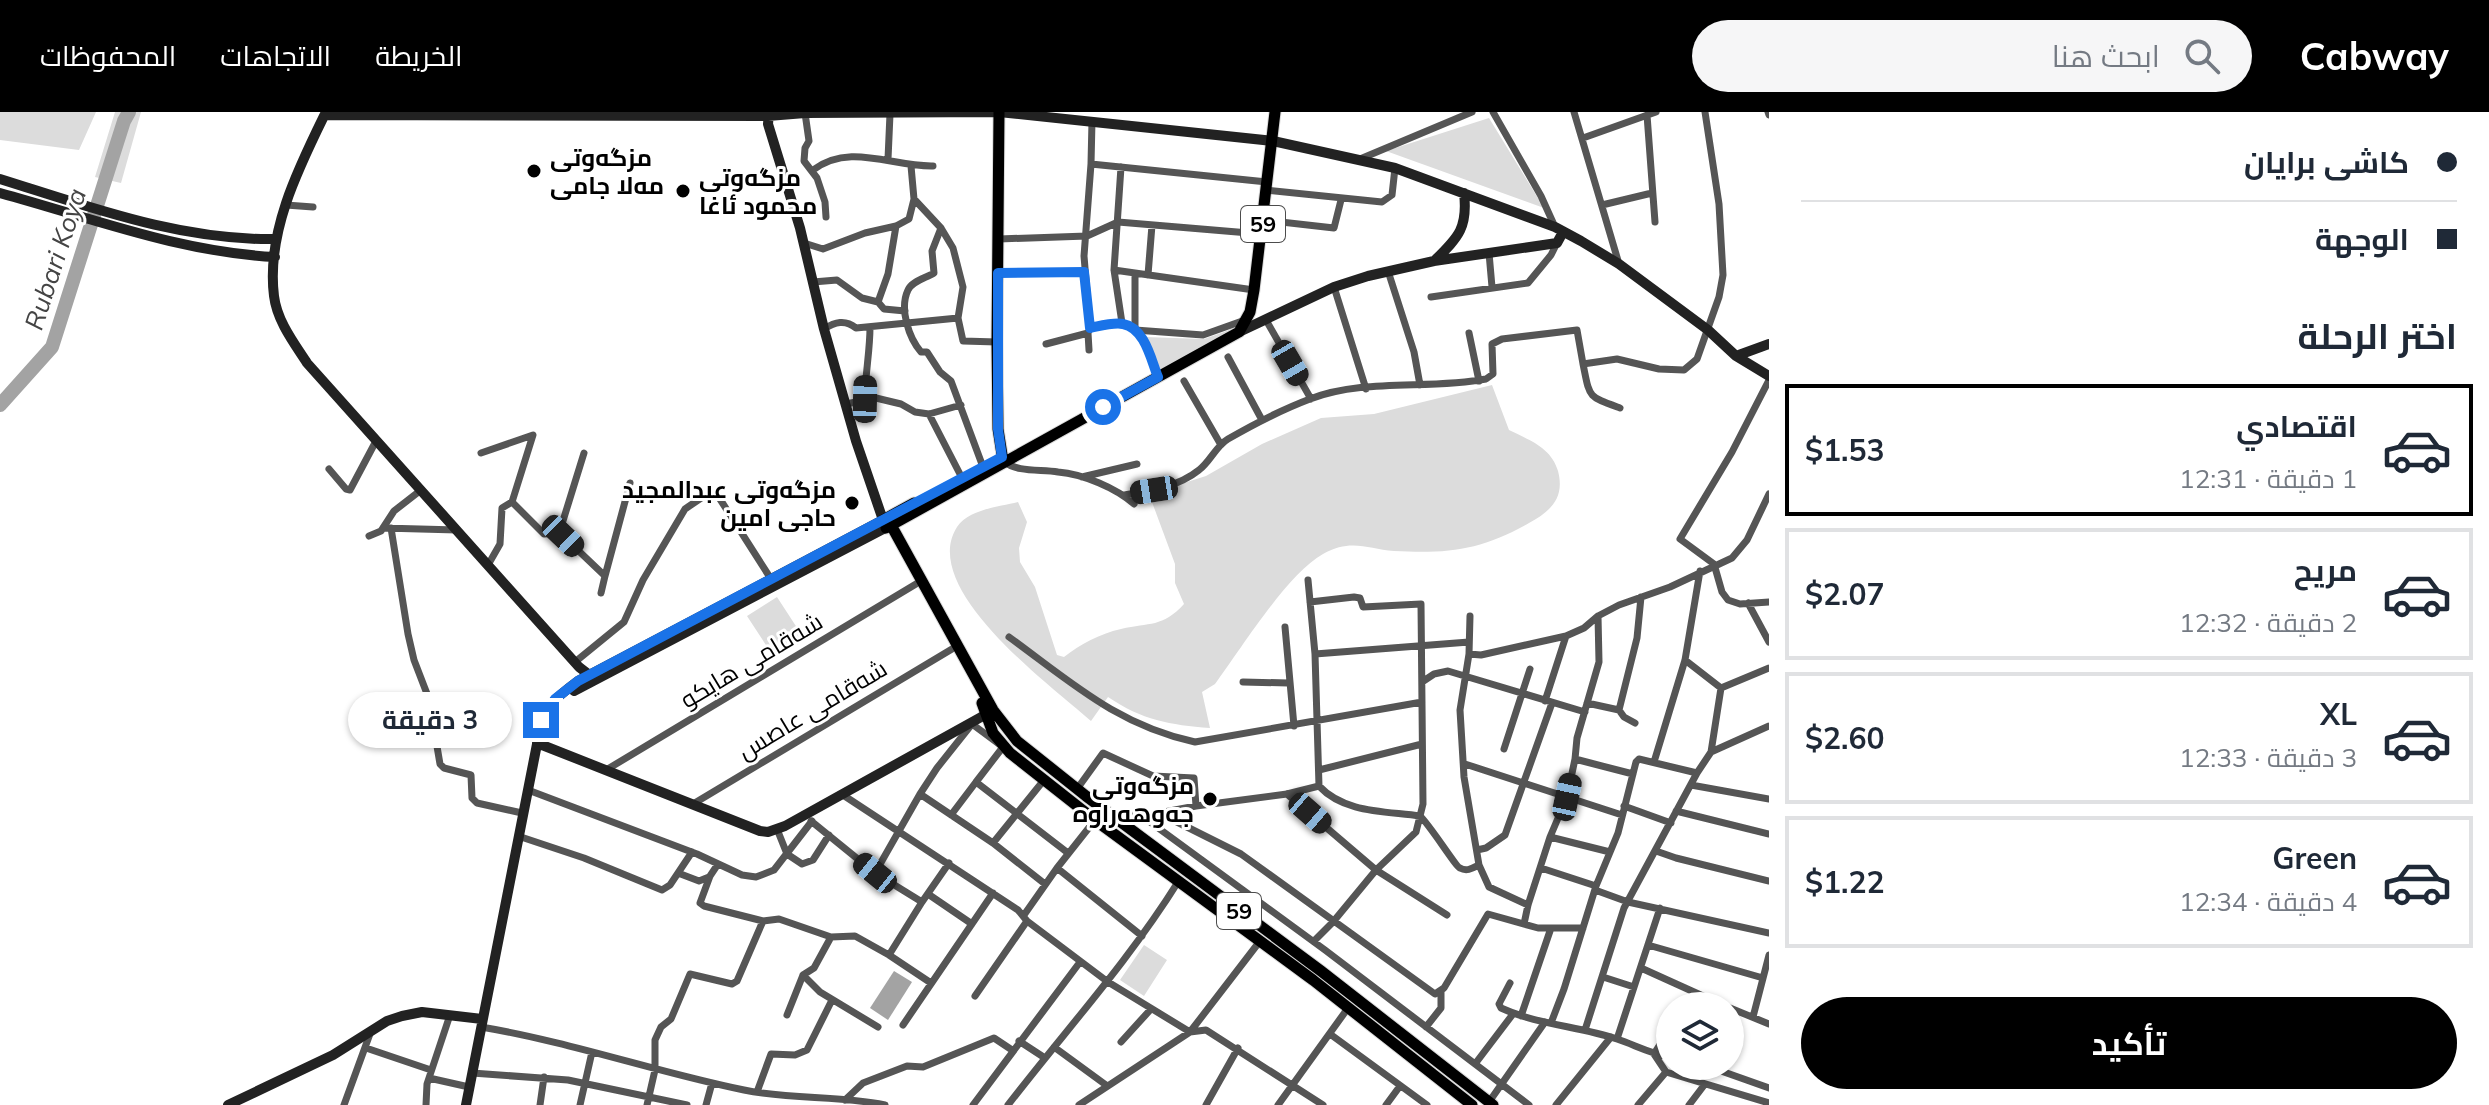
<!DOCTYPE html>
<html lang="ar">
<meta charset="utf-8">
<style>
body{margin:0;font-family:Mulish,Cairo,sans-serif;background:#f6f6f7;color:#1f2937;direction:rtl;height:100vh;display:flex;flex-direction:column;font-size:30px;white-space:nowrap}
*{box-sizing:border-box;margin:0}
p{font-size:26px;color:#747a83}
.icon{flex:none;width:44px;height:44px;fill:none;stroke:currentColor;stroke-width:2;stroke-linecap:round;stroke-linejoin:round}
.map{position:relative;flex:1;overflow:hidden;direction:ltr}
.sheet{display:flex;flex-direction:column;background:#fff;width:720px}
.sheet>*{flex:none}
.hud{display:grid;align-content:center;height:176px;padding:0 32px;background:#fff}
.tools{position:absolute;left:1656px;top:880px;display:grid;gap:16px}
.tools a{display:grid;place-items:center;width:88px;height:88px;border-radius:50%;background:#fff;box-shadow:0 2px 6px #0004;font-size:40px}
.end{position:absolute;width:36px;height:36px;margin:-18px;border:10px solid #1a73e8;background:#fff;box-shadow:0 0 0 4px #fff}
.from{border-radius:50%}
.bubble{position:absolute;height:56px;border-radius:28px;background:#fff;box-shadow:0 2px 6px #0004;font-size:26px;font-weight:700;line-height:56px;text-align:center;direction:rtl}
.car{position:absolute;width:24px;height:48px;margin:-24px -12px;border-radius:10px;box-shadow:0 0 6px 2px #0007;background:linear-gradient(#222 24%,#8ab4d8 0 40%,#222 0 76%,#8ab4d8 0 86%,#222 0)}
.hud b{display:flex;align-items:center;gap:28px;height:76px;font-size:30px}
.hud b+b{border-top:2px solid #e0e1e3}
.hud i{width:20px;height:20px;background:#1f2937}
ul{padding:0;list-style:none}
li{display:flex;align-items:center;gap:24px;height:132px;margin:0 16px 12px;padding:0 16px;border:4px solid #e0e1e3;border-radius:0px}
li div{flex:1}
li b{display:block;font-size:30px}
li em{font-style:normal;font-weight:700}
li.current{border-color:#000}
li>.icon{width:72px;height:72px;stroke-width:1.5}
h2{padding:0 32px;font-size:36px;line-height:96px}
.action{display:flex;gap:16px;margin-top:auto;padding:16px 32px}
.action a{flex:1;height:92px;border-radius:48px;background:#000;color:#fff;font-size:32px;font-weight:700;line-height:92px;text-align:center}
header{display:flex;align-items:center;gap:48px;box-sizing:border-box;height:112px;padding:0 40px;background:#000;color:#fff}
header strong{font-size:38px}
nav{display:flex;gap:44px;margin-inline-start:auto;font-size:28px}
.search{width:560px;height:72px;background:#f6f6f7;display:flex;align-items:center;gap:20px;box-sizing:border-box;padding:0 28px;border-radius:44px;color:#747a83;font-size:30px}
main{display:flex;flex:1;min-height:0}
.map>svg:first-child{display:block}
.green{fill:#dcdcdc}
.water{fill:#a3a3a3}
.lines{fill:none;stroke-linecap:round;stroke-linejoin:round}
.river{stroke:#a3a3a3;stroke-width:14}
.primary-casing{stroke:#dbdbdb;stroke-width:13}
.street{stroke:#555;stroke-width:7}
.secondary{stroke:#222;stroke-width:10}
.primary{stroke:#000;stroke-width:11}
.route{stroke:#1a73e8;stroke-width:10}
.poi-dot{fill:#000;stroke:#fff;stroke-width:3}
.labels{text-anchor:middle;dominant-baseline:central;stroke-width:6;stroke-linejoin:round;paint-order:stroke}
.shield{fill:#fff;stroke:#4c4c4c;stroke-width:2}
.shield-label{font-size:22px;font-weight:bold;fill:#000}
.poi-label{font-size:24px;font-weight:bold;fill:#000;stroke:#fff;text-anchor:start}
.street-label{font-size:24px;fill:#000;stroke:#fff}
.water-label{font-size:26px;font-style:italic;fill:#444;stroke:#fff}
</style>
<header>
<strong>Cabway</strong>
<div class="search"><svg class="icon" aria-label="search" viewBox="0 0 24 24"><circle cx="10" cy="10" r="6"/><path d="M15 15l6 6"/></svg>ابحث هنا</div>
<nav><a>الخريطة</a><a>الاتجاهات</a><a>المحفوظات</a></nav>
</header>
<main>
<section class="sheet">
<div class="hud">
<b><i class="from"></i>كاشی برایان</b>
<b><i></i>الوجهة</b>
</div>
<h2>اختر الرحلة</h2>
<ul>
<li class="current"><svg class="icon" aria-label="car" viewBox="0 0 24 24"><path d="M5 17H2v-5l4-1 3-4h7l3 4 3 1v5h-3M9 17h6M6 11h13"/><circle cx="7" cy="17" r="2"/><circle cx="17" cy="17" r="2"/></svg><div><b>اقتصادي</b><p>1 دقيقة · 12:31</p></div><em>$1.53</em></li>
<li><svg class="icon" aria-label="car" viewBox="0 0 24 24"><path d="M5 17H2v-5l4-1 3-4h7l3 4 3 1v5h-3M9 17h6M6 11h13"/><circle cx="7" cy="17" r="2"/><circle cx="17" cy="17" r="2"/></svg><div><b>مريح</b><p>2 دقيقة · 12:32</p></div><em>$2.07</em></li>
<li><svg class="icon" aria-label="car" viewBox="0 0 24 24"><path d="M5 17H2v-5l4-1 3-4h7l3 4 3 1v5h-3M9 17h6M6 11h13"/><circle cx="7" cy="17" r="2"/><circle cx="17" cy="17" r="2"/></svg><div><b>XL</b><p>3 دقيقة · 12:33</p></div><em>$2.60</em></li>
<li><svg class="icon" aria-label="car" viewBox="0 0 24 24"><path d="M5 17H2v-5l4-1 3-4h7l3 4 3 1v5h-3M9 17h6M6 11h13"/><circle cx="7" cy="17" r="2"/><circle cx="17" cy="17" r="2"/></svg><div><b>Green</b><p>4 دقيقة · 12:34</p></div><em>$1.22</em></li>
</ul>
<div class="action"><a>تأكيد</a></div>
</section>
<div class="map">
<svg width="1769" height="993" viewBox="0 0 1769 993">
<rect width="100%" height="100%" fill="#fff"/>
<!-- green -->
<path class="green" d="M0 0H96L79 38 0 28Z
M115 0H141L121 71 95 65Z
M1489 6 1544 96 1386 39Z
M1235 216 1160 260 1145 225 1204 227Z
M1492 273 1509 318C1529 328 1551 335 1558 359 1565 386 1551 399 1529 411 1481 438 1449 442 1394 439 1368 437 1351 426 1323 442 1287 462 1241 537 1215 572L1202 580 1210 616C1170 613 1142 608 1108 585L1091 609C1050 573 918 476 957 415 969 397 999 395 1018 390L1027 410 1019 436 1020 450 1035 475 1057 543 1064 545C1081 532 1099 522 1121 517 1150 510 1162 516 1184 492L1175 471V452L1149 382 1206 364 1262 332 1321 306 1374 302Z
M777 485 805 528 775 547 747 504Z
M1144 833 1167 848 1144 884 1120 868Z"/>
<!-- water -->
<path class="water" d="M894 859 912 870 888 908 870 896Z"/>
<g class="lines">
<!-- river -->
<path class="river" d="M0 293 52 235 124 9 129 0"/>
<defs>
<path id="primary" d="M999 0 997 230 998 317 1003 349
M883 408 891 413 993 598 1017 629 1086 684 1321 859 1493 993
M883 408 914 391
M886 416 1239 220 1250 200 1254 178 1275 0
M982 591 993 621 1010 641 1095 708 1313 868 1472 993"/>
</defs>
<!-- primary casing -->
<use href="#primary" class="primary-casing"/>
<!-- street -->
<path class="street" d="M1493 0 1541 84 1555 115
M1574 0 1619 152
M1768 0 1769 3
M805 1 809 29 805 36 804 49 817 66 825 90 826 105
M1647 3 1655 110
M1583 26 1656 0
M888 47 890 2
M1360 47 1472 0
M1091 52 1267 70
M911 54 914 87 941 116 953 136 963 175 958 206
M1121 55 1114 158 1122 211
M813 58C850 30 892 55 933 54
M1266 78 1382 90 1392 83 1395 56
M286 93 313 95
M1602 93 1652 81
M1264 108 1334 116 1341 88
M896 114 888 162 878 190 884 197 905 199
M941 116 932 139 934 161C926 166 912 169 908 178 899 197 909 226 921 240H927L940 260 951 269 983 355
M999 127 1087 124 1118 110 1261 122
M804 131 823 137 865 121 896 114 909 107 914 87
M1489 141 1492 175
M1114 158 1254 178
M1388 159 1414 240 1420 273
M998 161 1084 160
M1135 161V218L1144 230 1158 265
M1148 163 1152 113
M813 170 837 168 862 186 878 190
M1334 175 1366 277
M1431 185 1528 171 1551 143 1557 131
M1266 208 1311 287
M1090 216 1122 211 1135 218 1203 223 1245 208
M824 217C835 210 845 207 856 216L958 206 963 229 997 230
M1469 221 1479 269
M1046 232 1088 221
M1089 238 1088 221 1090 216 1084 144 1091 52 1092 9
M1228 245 1262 308
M1769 268 1732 340 1680 427 1714 452 1722 480 1728 488 1740 492 1769 490
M1184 269 1221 333
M865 287C865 262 870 240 870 215
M846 292 876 286 901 292 915 300 929 302 961 293
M1620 296C1587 284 1590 286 1583 252L1617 247 1659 257 1684 258 1697 247 1719 185 1723 163 1719 92 1705 0
M929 302 962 366
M481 341 533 323 512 390 502 396 500 432 488 453
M1003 349C1018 361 1040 357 1058 360 1083 362 1116 376 1134 392
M329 357 346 377 350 378 376 329
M1082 365 1137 352
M1124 383C1150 379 1178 375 1199 358 1210 350 1216 334 1228 327 1254 312 1281 298 1310 287 1365 266 1429 278 1486 267L1493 262 1492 232 1502 227 1577 218 1583 252
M512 390 544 422 555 421 562 412 584 341
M383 416 457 418
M391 416 408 522 414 548 429 587 440 652 444 656 471 663 472 686 477 691 522 701
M555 421 563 424 605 464 630 371
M369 424 381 419 394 399 421 378
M1308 468 1315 542 1319 674C1344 701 1385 699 1420 704 1430 713 1456 755 1460 756 1467 760 1473 756 1479 753
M601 481 605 464
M1310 490 1354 485 1360 486 1363 495 1421 492 1423 692 1416 720 1376 758 1333 810 1314 829
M1748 491 1769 530
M1470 504 1469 542 1460 598 1464 665 1479 753 1489 775 1528 793
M1285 515 1294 614
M1009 525C1071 570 1117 613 1195 630L1422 590
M1315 542 1469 530
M1469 542 1481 543 1566 524 1584 516 1598 504 1619 493 1670 475 1732 446 1747 428 1769 382
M1685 548 1721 576 1769 556
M575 550 624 510 643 468 685 397 710 380 718 384 771 467
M1243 570 1288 571
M1422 570 1434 562 1448 559 1585 600
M1545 589 1566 524
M1587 591 1619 598 1624 605 1635 611
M1619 598 1637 526 1641 485
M1504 637 1530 557
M1711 640 1721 576
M1575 647 1633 662
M1654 650 1685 548 1700 459
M1465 652 1622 703
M606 658 916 472
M1319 658 1422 632
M1691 673 1769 687
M1077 677 1103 641 1153 664 1194 666 1196 694
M528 678 697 742 742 763 756 765 774 758 812 709
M1287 682 1376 758 1447 803
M843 683 1018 798 1027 809 1108 870 1190 920 1206 918 1323 993
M693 692 952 537
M1624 694 1671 711
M1676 699 1769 722
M1112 701 1151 705 1159 701 1196 694 1287 682 1319 674
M1159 701 1241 742 1435 882 1444 876 1488 802 1538 816H1583
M951 703 976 670
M1151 705 1150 710 1325 838 1529 993
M811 709 875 761 920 682
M777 717 787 742 802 752 813 748 829 723
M518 724 584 746 662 778 670 773 692 740
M1550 725 1610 740
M993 731 1044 668
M1477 738 1486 736 1505 723 1552 591
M1656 739 1676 746 1769 769
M718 752 710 764 700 791 704 794 763 809 779 807 831 825 855 824 889 843 922 790
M1057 756 1095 708
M1541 756 1596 774
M678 761 699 769 709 765
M875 761 922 790 949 751
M1045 772 993 731 920 682 937 656 972 612 1003 635 976 670 1068 741
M1595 778 1628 790 1769 821
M928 782 972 812
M1024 803 1057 756 1142 824
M1524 812 1528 793 1550 725 1567 685 1575 647 1577 626 1599 550 1598 504
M1648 833 1763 866
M889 843 931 871
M1641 856 1725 894
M803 863 820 880 878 915
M1603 865 1634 875
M1510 871 1499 892 1501 896C1538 913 1579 914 1617 927 1635 933 1651 942 1670 945
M975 884 1027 809
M1684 894 1693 880
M1730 896 1769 912
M787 903 803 863 814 856 831 825
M1521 904 1551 816
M1753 905 1769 843
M1551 911 1564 877 1596 774 1618 721 1636 650 1639 647 1697 661
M903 913 993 781
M481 915C571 930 656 960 744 978 791 988 839 983 885 993
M1426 915 1441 896V879
M1670 917 1654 942 1666 960 1769 991
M1585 918 1624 796 1697 661 1711 640 1769 614
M1330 922 1427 993
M1617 927 1660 796
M1019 929 1045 946
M1121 930 1151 897
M1054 935 1106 973
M366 936 431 958
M1475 952 1513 902
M1707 954 1769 976
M472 961 568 968 687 993
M429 966 469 975
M757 980 771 942 795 943 807 938 832 888
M845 988 863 971 907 954 923 955 994 926 1012 938
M1489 990 1545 910
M344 993 371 919
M426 993 427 972 450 903
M540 993 544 965
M580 993 592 940
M647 993 655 958V928L661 915 671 907 690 862 732 872 737 869 763 809
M706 993 712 971
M973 993 1080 850
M1008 993C1065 919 1128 850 1178 770
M1079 993 1190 920 1260 829
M1206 993 1238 936
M1278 993 1348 896
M1386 993 1400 974
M1556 993 1611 925
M1638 993 1666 960
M1689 993 1705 972"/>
<!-- secondary -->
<path class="secondary" d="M326 0C299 55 266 120 274 184 277 209 294 231 307 251L579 555 592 565
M325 3 768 4 805 1 999 0 1273 29 1395 56 1555 115 1581 129 1619 152 1708 218 1736 244 1769 264
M0 67C90 95 181 129 276 127
M0 81C92 106 179 140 275 145
M1435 148C1459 125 1468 115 1464 81
M1239 220 1334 175 1368 164 1434 149 1557 131 1563 120
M1736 244 1769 232
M574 579 885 416
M537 628C534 602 559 583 578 569L883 408 856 329 824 217 800 116 768 12 769 0
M537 631 760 719 768 720 785 714 992 599
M228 993 333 943 387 909 402 904 422 900 482 907
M466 993 539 622"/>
<!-- primary -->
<use href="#primary" class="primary"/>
</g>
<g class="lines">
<!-- route -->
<path class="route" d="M541 608 555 587 578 569 1002 345 998 317V161L1084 160 1090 216C1100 214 1114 210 1123 212 1145 216 1151 248 1158 265L1103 295"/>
</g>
<!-- markers -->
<g class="poi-dot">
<circle cx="534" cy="59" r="8"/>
<circle cx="683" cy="79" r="8"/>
<circle cx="852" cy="391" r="8"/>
<circle cx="1210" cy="687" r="8"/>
</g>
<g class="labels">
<!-- shield labels -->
<g class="shield">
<rect x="1241" y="94" width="44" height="36" rx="6"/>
<rect x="1217" y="781" width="44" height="36" rx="6"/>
</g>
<g class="shield-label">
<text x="1263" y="112">59</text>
<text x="1239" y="799">59</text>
</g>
<!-- poi labels -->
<g class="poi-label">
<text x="550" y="45">مزگه‌وتی<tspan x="550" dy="28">مه‌لا جامی</tspan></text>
<text x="699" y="65">مزگه‌وتی<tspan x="699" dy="28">محمود ئاغا</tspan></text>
<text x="836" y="377" text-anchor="end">مزگه‌وتی عبدالمجید<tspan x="836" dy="28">حاجی امین</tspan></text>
<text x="1194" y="673" text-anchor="end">مزگه‌وتی<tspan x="1194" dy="28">جه‌وهه‌راوه</tspan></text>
</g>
<!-- street labels -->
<g class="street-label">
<text transform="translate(751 548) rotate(-31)">شه‌قامی هایكو</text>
<text transform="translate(812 597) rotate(-31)">شه‌قامی عاصس</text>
</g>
<!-- water labels -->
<g class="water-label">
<text transform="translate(55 147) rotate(-72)">Rubari Koya</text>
</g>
</g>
</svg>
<div class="tools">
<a><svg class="icon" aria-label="layers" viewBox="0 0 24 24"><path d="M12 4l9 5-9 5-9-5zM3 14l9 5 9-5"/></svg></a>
</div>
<i class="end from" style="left:1103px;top:295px"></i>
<i class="end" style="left:541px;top:608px"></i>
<div class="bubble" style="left:348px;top:580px;width:164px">3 دقيقة</div>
<i class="car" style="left:1290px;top:251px;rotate:150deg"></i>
<i class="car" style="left:865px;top:287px;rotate:1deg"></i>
<i class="car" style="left:1154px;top:378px;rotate:261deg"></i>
<i class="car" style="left:563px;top:424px;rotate:134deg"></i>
<i class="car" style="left:1567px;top:685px;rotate:12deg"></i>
<i class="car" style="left:1310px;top:701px;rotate:131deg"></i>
<i class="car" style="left:875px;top:761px;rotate:309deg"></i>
</div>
</main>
